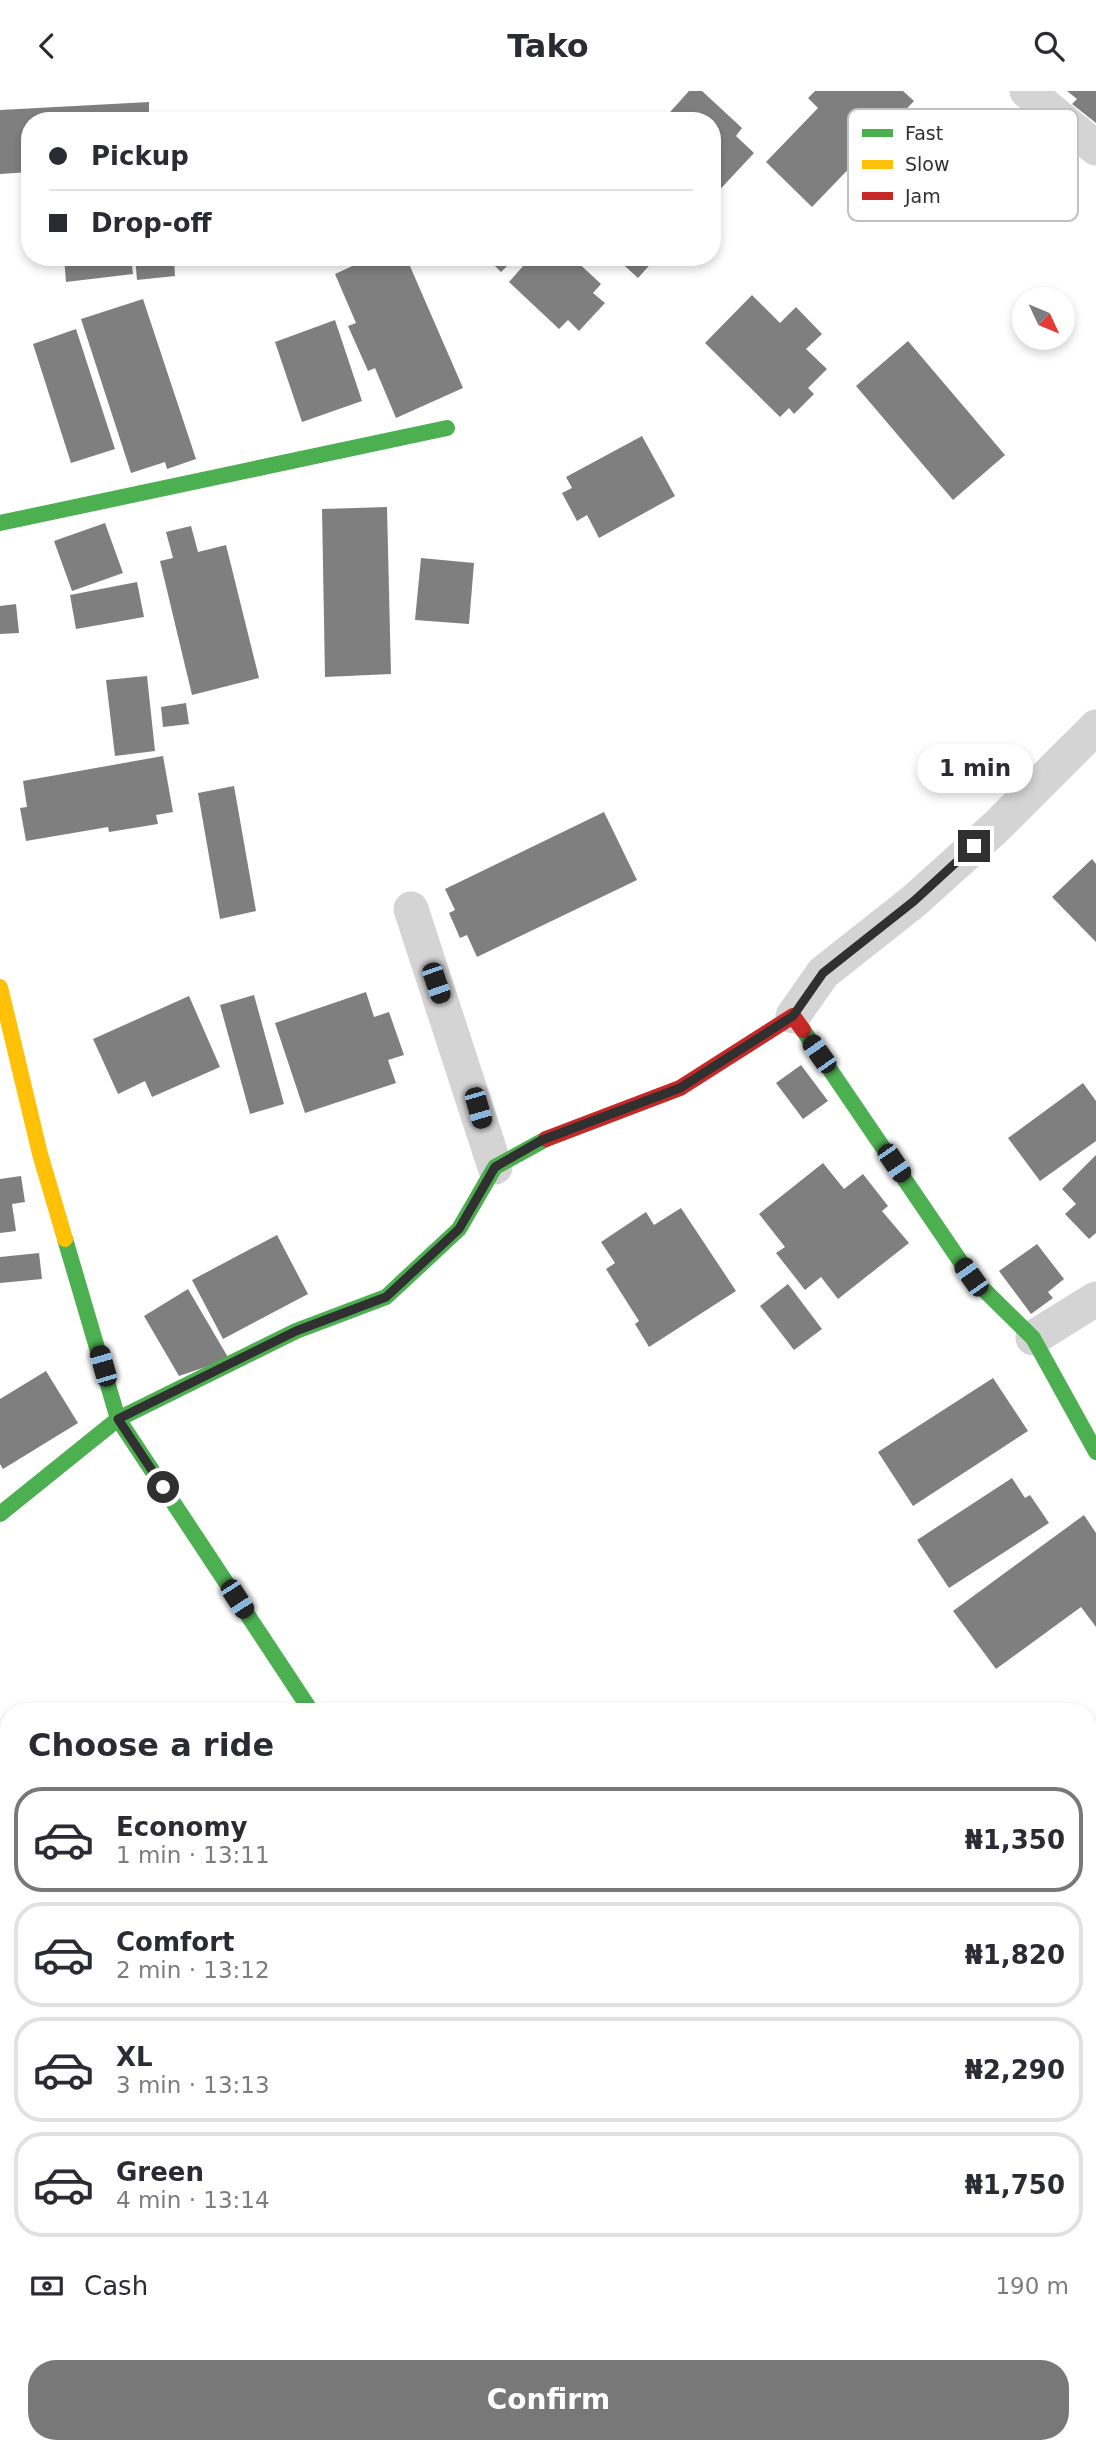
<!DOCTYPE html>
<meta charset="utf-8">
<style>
body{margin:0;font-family:"DejaVu Sans",sans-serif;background:#f7f7f7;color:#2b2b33;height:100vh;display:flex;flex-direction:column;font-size:26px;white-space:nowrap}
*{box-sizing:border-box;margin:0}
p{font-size:23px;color:#7c7c81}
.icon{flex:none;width:38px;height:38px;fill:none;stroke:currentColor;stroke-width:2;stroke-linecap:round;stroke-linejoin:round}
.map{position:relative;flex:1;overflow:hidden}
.sheet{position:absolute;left:0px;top:1612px;width:1097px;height:751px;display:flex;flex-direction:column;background:#fff;border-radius:28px 28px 0 0;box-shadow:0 4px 10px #0003}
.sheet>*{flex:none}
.top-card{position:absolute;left:21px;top:21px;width:700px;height:154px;border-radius:28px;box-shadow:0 4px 10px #0003;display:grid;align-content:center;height:154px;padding:0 28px;background:#fff}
.needle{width:46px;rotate:134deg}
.fabs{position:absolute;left:1012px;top:196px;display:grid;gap:14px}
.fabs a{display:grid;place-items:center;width:63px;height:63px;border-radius:50%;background:#fff;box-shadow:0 4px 10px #0003;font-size:35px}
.end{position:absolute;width:32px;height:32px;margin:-16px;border:9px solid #303030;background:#fff;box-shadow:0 0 0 4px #fff}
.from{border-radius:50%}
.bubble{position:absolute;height:49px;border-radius:24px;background:#fff;box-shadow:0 4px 10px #0003;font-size:23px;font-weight:700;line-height:49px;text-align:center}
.car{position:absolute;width:21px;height:42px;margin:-21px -10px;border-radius:9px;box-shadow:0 0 5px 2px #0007;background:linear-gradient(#222 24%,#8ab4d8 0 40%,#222 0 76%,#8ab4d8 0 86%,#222 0)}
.top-card b{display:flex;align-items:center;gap:24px;height:66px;font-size:26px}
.top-card b+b{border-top:2px solid #e1e1e2}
.top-card i{width:18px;height:18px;background:#2b2b33}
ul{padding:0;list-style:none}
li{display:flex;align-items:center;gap:21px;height:105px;margin:0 14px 10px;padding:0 14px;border:4px solid #e1e1e2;border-radius:28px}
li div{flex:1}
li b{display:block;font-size:26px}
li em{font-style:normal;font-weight:700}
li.current{border-color:#787878}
li>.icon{width:63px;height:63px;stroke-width:1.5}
h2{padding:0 28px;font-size:32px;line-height:84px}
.pay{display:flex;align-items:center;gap:18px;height:77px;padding:0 28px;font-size:26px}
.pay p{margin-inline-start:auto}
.button{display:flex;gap:14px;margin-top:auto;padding:14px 28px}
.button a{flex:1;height:80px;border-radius:28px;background:#787878;color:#fff;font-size:28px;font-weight:700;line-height:80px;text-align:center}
header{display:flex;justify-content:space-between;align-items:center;height:91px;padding:0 28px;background:#fff;font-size:32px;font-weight:700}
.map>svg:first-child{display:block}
.building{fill:#7f7f7f}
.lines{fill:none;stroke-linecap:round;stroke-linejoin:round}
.lane{stroke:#d4d4d4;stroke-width:18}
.street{stroke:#d4d4d4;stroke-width:35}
.fast{stroke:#4caf50;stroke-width:16}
.slow{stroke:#ffc107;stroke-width:16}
.jam{stroke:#c62828;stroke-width:16}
.route{stroke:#303030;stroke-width:9}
.key{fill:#fff;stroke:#c1c1c1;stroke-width:2}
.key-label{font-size:19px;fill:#303030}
</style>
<header><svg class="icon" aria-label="back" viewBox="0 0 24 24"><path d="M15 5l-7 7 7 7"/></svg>Tako<svg class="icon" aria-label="search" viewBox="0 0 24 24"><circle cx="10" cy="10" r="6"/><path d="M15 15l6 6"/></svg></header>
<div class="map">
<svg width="1096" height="2362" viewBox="0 0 1096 2362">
<rect width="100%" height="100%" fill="#fff"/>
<!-- building -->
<path class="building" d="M689 0H702L742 37 736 45 754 62 712 107V30H662Z
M815 0H903L914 10 812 116 766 71 818 17 808 7Z
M1067 0H1096V32L1072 13 1077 8Z
M149 11V30H30V81L0 83V19Z
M64 166H131L133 183 66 191Z
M135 166H174L175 185 137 189Z
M372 166H406L463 297 396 327 375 277 368 280 348 235 356 232 335 183Z
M486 166H516L501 181Z
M531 166H572L601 193 593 202 605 212 579 240 568 229 559 238 509 191Z
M615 166H657L638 187Z
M752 204 780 232 796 216 822 243 806 258 827 278 808 297 814 303 794 323 789 317 780 326 705 252Z
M143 208 196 368 167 378 165 371 131 382 81 228Z
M335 229 362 310 302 331 275 251Z
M76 238 115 358 71 372 33 253Z
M908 250 1005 364 953 409 856 295Z
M642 345 675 405 599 447 587 424 577 430 562 402 572 397 566 386Z
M387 416 391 583 325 586 322 418Z
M105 432 123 482 72 500 54 450Z
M191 435 198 461 226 454 259 587 192 604 160 470 173 467 166 441Z
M421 467 474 472 469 533 415 529Z
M137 491 144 526 76 538 70 504Z
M16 513 19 542 0 543V515Z
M147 585 155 660 115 665 106 589Z
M186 612 189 633 163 636 161 616Z
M163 665 173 721 156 724 158 733 109 741 108 736 26 750 20 717 27 716 23 690Z
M234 695 256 820 220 828 198 702Z
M604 721 637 789 477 866 467 844 460 847 449 822 455 819 445 798Z
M1092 768 1096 773V851L1052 806Z
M366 901 374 926 389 921 404 964 388 969 396 992 305 1022 275 932Z
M254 904 284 1013 250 1023 220 914Z
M189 905 220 976 152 1006 145 990 118 1003 93 948Z
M801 974 828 1010 803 1028 776 992Z
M1083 992 1096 1010V1050L1040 1090 1008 1047Z
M1096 1064V1142L1089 1148 1065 1123 1076 1113 1062 1098Z
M823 1072 844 1098 863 1083 888 1115 882 1120 909 1152 838 1208 821 1186 805 1199 776 1162 785 1156 759 1123Z
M21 1085 25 1111 12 1113 16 1140 0 1142V1088Z
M681 1117 736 1200 649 1256 635 1233 639 1230 606 1178 615 1172 601 1151 646 1121 654 1134Z
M277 1144 308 1203 223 1248 192 1189Z
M1037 1153 1064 1188 1048 1201 1053 1207 1031 1223 999 1180Z
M39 1162 42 1188 0 1192V1166Z
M788 1193 822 1238 794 1259 760 1215Z
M188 1198 229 1268 179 1285 144 1225Z
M46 1280 78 1332 3 1378 0 1373V1308Z
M993 1287 1028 1340 913 1415 878 1361Z
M1012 1387 1025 1407 1030 1404 1049 1432 949 1497 917 1449Z
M1084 1424 1096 1442V1536L1081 1516 996 1578 953 1520Z
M1088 1720 1096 1729V1761L1088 1768Z
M0 1861 9 1869V1956L0 1965Z
M1088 2063 1096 2072V2286L1088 2278V2265L1093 2261 1088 2256Z
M9 2074V2193L0 2205V2086Z
M370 2354H390L401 2362H364Z
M411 2354H454L448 2362H422Z
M752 2354 759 2362H744Z
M929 2354H1012L1003 2362H936Z
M1045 2354H1048L1057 2362H1037Z"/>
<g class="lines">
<!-- lane -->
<path class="lane" d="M1088 1999 1096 2007"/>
<!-- street -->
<path class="street" d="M1027 0 1096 57
M411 818 495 1076
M793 925 823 882 914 810 995 737 1096 636
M1033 1247 1096 1208
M0 2321 9 2328
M41 2354 52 2362
M621 2354 629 2362"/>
<!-- fast -->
<path class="fast" d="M0 432 447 337
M803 939 971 1186 1033 1247 1096 1361
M65 1148 118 1328 311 1620
M0 1423 118 1328 296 1240 386 1206 459 1138 495 1076 546 1048
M1088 1867 1096 1861
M525 2362 531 2354"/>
<!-- slow -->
<path class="slow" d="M0 896 40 1063 65 1148"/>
<!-- jam -->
<path class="jam" d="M546 1048 680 997 793 925 803 939"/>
</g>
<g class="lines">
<!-- route -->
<path class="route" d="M163 1396 118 1328 296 1240 386 1206 459 1138 495 1076 542 1049 680 997 793 925 823 882 914 810 974 755"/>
</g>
<!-- legend -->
<rect x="848" y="18" width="230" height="112" rx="10" class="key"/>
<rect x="862" y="38" width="31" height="8" fill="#4caf50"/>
<rect x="862" y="69" width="31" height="9" fill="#ffc107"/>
<rect x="862" y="101" width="31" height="8" fill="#c62828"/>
<g class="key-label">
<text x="905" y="49">Fast</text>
<text x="905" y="80">Slow</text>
<text x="905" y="112">Jam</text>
</g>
</svg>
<div class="fabs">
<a><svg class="needle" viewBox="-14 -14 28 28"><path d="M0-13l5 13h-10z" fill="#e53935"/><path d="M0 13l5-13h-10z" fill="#7c7c81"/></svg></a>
</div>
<i class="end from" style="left:163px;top:1396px"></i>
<i class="end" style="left:974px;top:755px"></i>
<div class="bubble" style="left:917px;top:653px;width:116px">1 min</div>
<i class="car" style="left:436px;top:892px;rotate:161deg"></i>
<i class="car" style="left:819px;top:963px;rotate:325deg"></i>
<i class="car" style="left:478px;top:1017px;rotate:164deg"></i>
<i class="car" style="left:894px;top:1072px;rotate:146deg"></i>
<i class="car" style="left:971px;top:1186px;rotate:325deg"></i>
<i class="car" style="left:103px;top:1275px;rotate:344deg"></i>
<i class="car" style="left:237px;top:1508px;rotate:147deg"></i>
<div class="top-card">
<b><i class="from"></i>Pickup</b>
<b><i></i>Drop-off</b>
</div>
<section class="sheet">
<h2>Choose a ride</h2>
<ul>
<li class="current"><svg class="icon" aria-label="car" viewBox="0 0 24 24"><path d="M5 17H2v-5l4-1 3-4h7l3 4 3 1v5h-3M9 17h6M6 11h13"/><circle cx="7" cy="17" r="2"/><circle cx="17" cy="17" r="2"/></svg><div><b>Economy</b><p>1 min · 13:11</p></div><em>₦1,350</em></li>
<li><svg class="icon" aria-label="car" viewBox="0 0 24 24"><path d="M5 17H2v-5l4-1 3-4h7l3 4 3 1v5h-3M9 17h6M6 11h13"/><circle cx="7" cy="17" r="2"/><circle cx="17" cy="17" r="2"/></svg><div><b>Comfort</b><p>2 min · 13:12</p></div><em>₦1,820</em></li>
<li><svg class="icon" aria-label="car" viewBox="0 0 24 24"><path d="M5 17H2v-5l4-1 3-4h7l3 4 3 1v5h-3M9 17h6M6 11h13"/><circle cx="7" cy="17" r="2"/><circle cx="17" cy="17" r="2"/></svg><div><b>XL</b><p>3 min · 13:13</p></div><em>₦2,290</em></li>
<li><svg class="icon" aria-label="car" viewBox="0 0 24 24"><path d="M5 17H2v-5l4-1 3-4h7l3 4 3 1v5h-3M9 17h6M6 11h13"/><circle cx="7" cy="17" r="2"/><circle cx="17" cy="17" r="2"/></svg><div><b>Green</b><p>4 min · 13:14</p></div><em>₦1,750</em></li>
</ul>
<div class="pay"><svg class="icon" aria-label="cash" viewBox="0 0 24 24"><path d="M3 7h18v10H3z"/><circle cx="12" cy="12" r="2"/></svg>Cash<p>190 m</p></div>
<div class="button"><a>Confirm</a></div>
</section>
</div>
